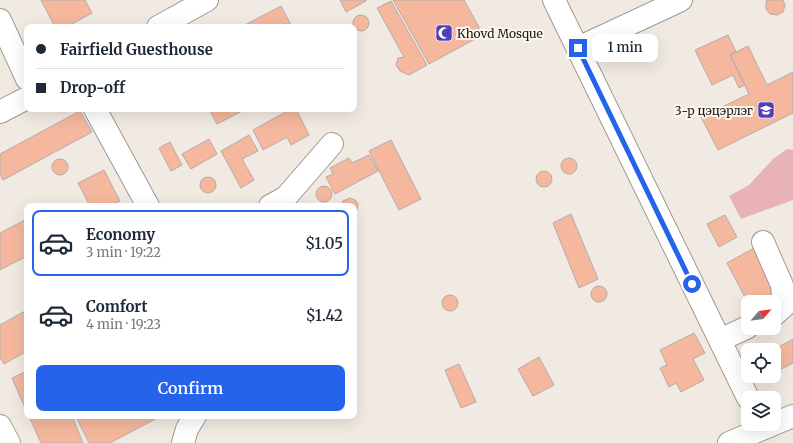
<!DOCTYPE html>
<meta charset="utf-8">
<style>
body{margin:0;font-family:Merriweather,serif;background:#f2f2f3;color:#1f2937;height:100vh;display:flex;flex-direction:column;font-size:15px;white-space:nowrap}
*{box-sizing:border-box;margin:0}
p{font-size:13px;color:#747a83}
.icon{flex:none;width:22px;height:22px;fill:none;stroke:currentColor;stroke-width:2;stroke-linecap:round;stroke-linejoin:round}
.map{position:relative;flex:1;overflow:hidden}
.details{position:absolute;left:24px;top:203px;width:333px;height:216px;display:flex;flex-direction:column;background:#fff;border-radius:8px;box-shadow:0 4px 16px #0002}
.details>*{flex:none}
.banner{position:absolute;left:24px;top:24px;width:333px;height:88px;border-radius:8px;box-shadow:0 4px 16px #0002;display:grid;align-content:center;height:88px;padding:0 12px;background:#fff}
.needle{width:26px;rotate:62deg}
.buttons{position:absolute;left:741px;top:295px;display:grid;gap:8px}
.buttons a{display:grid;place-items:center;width:40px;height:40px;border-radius:8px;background:#fff;box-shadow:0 4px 16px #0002;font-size:20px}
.end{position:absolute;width:18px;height:18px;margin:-9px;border:5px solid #2563eb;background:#fff;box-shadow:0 0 0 2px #fff}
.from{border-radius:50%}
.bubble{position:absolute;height:28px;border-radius:8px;background:#fff;box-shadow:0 4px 16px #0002;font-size:13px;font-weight:600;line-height:28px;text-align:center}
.banner b{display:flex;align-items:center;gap:14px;height:38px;font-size:15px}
.banner b+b{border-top:1px solid #e0e1e3}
.banner i{width:10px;height:10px;background:#1f2937}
ul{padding:7px 0 0;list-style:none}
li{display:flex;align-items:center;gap:12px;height:66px;margin:0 8px 6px;padding:0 4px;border:2px solid transparent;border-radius:8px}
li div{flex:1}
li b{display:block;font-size:15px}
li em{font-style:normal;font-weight:600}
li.on{border-color:#2563eb}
li>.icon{width:36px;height:36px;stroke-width:1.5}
.button{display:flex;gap:8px;margin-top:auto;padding:8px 12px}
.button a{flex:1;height:46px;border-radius:8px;background:#2563eb;color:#fff;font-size:16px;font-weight:600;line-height:46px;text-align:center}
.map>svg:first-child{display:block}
.green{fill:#e9b3b6}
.building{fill:#f5b89e;stroke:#b5aba7}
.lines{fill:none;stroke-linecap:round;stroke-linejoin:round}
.minor-casing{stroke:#9f9992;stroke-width:24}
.major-casing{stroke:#9f9992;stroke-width:24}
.minor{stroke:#fff;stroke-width:22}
.major{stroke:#fff;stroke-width:22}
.route{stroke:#2563eb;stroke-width:5}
.labels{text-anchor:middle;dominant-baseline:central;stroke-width:4;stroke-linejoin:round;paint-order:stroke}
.poi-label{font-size:12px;fill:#1c1a17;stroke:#fef7ef;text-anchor:start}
</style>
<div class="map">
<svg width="793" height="443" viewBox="0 0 793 443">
<rect width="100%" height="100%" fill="#f0eae2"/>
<!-- green -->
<path class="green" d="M787 149 793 150V200L741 219 729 196 749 185 773 159Z"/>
<!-- building -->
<path class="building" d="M41 0H85L92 13 66 27H55Z
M340 0H366V1L346 12Z
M393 0H464L479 27 475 39 429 64Z
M767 0H783L785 5 783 12 777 15 770 14 766 9V2Z
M391 1 427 65 409 75 400 71 396 65 398 58 404 57 377 8Z
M281 6 292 27H241Z
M353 23a8 8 0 1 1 16 0a8 8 0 1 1-16 0Z
M728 35 736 52 730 55 745 85 739 88 733 75 712 85 695 50Z
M748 46 767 85 793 72V113L718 150 701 117 749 94 730 55Z
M209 109H246L217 124Z
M291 109H296L309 135 291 145 287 137 263 150 253 130Z
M80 111 92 132 3 180 0 174V154Z
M249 135 258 151 242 159 254 180 241 188 221 151Z
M209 139 217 154 191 169 182 154Z
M391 140 421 199 399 210 369 151Z
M170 142 182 165 171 171 159 148Z
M369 155 378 171 335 194 326 177 333 174 330 168 349 158 352 163Z
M561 166a8 8 0 1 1 16 0a8 8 0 1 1-16 0Z
M52 167a8 8 0 1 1 16 0a8 8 0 1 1-16 0Z
M104 170 120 201 109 206H93L89 204 78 183Z
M536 179a8 8 0 1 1 16 0a8 8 0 1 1-16 0Z
M200 185a8 8 0 1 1 16 0a8 8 0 1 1-16 0Z
M316 194a8 8 0 1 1 16 0a8 8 0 1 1-16 0Z
M350 198 355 200 358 204 357 210 354 213V206H341L343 201Z
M571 214 598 279 579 288 553 223Z
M725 215 737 237 719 247 707 224Z
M25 220 27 223V256L0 270V233Z
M754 248 777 293 760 302 748 303 727 263Z
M591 294a8 8 0 1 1 16 0a8 8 0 1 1-16 0Z
M442 303a8 8 0 1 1 16 0a8 8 0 1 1-16 0Z
M27 310V351L4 364 0 358V325Z
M694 333 705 353 693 359 704 380 681 392 676 383 669 387 660 368 667 365 660 350Z
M793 339V363L779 370 774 360 773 350Z
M539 357 554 385 533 396 518 369Z
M459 364 476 402 461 408 445 370Z
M27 371V412L12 378Z
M29 416H72L83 443H41Z
M83 416H161L110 443H89L77 419Z"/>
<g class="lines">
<defs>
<path id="minor" d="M554 0 748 398
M0 20 27 79
M578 48 681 0
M95 109 148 206
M270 206 286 197 332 144
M763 242 782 285 784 306 774 315
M720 340 748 327
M0 426 9 443
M183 443 187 429 195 416
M729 443 793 416"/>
<path id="major" d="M158 27 207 0
M0 112 27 98"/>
</defs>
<!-- minor casing -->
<use href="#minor" class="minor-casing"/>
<!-- major casing -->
<use href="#major" class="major-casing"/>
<!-- minor -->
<use href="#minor" class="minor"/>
<!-- major -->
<use href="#major" class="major"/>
</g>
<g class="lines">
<!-- route -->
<path class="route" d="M578 48 692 284"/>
</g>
<!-- icons -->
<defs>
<symbol id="mosque-square" viewBox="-11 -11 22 22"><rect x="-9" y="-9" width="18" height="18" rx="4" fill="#513fb7" stroke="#fef7ef"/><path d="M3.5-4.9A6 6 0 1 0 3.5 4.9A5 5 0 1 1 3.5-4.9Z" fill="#fff"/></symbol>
<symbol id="school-square" viewBox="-11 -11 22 22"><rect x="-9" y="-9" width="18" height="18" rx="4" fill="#513fb7" stroke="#fef7ef"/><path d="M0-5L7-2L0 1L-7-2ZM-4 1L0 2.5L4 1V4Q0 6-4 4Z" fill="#fff"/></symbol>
</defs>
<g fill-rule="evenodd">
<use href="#mosque-square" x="434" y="23" width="20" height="20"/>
<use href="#school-square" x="756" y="100" width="20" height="20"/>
</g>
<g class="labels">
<!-- poi labels -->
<g class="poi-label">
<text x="457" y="33">Khovd Mosque</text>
<text x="753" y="110" text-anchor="end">3-р цэцэрлэг</text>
</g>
</g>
</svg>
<div class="buttons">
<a><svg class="needle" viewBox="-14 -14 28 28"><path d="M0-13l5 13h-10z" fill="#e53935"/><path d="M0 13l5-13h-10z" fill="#747a83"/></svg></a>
<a><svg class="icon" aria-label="locate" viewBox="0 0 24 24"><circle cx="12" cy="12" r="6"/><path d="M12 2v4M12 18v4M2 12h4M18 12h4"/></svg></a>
<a><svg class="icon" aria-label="layers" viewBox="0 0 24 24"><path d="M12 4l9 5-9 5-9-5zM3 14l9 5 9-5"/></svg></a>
</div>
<i class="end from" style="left:692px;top:284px"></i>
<i class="end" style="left:578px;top:48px"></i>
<div class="bubble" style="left:592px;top:34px;width:66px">1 min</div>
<div class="banner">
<b><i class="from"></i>Fairfield Guesthouse</b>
<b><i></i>Drop-off</b>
</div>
<section class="details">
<ul>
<li class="on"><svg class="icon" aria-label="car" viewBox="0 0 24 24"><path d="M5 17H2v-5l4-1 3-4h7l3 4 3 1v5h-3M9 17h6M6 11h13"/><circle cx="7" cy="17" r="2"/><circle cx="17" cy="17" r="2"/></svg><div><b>Economy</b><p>3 min · 19:22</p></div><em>$1.05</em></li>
<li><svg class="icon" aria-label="car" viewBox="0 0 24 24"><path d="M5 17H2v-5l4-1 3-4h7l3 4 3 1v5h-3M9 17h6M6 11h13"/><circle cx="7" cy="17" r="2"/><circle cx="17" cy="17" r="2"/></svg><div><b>Comfort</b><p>4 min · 19:23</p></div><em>$1.42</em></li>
</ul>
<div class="button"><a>Confirm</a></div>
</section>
</div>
